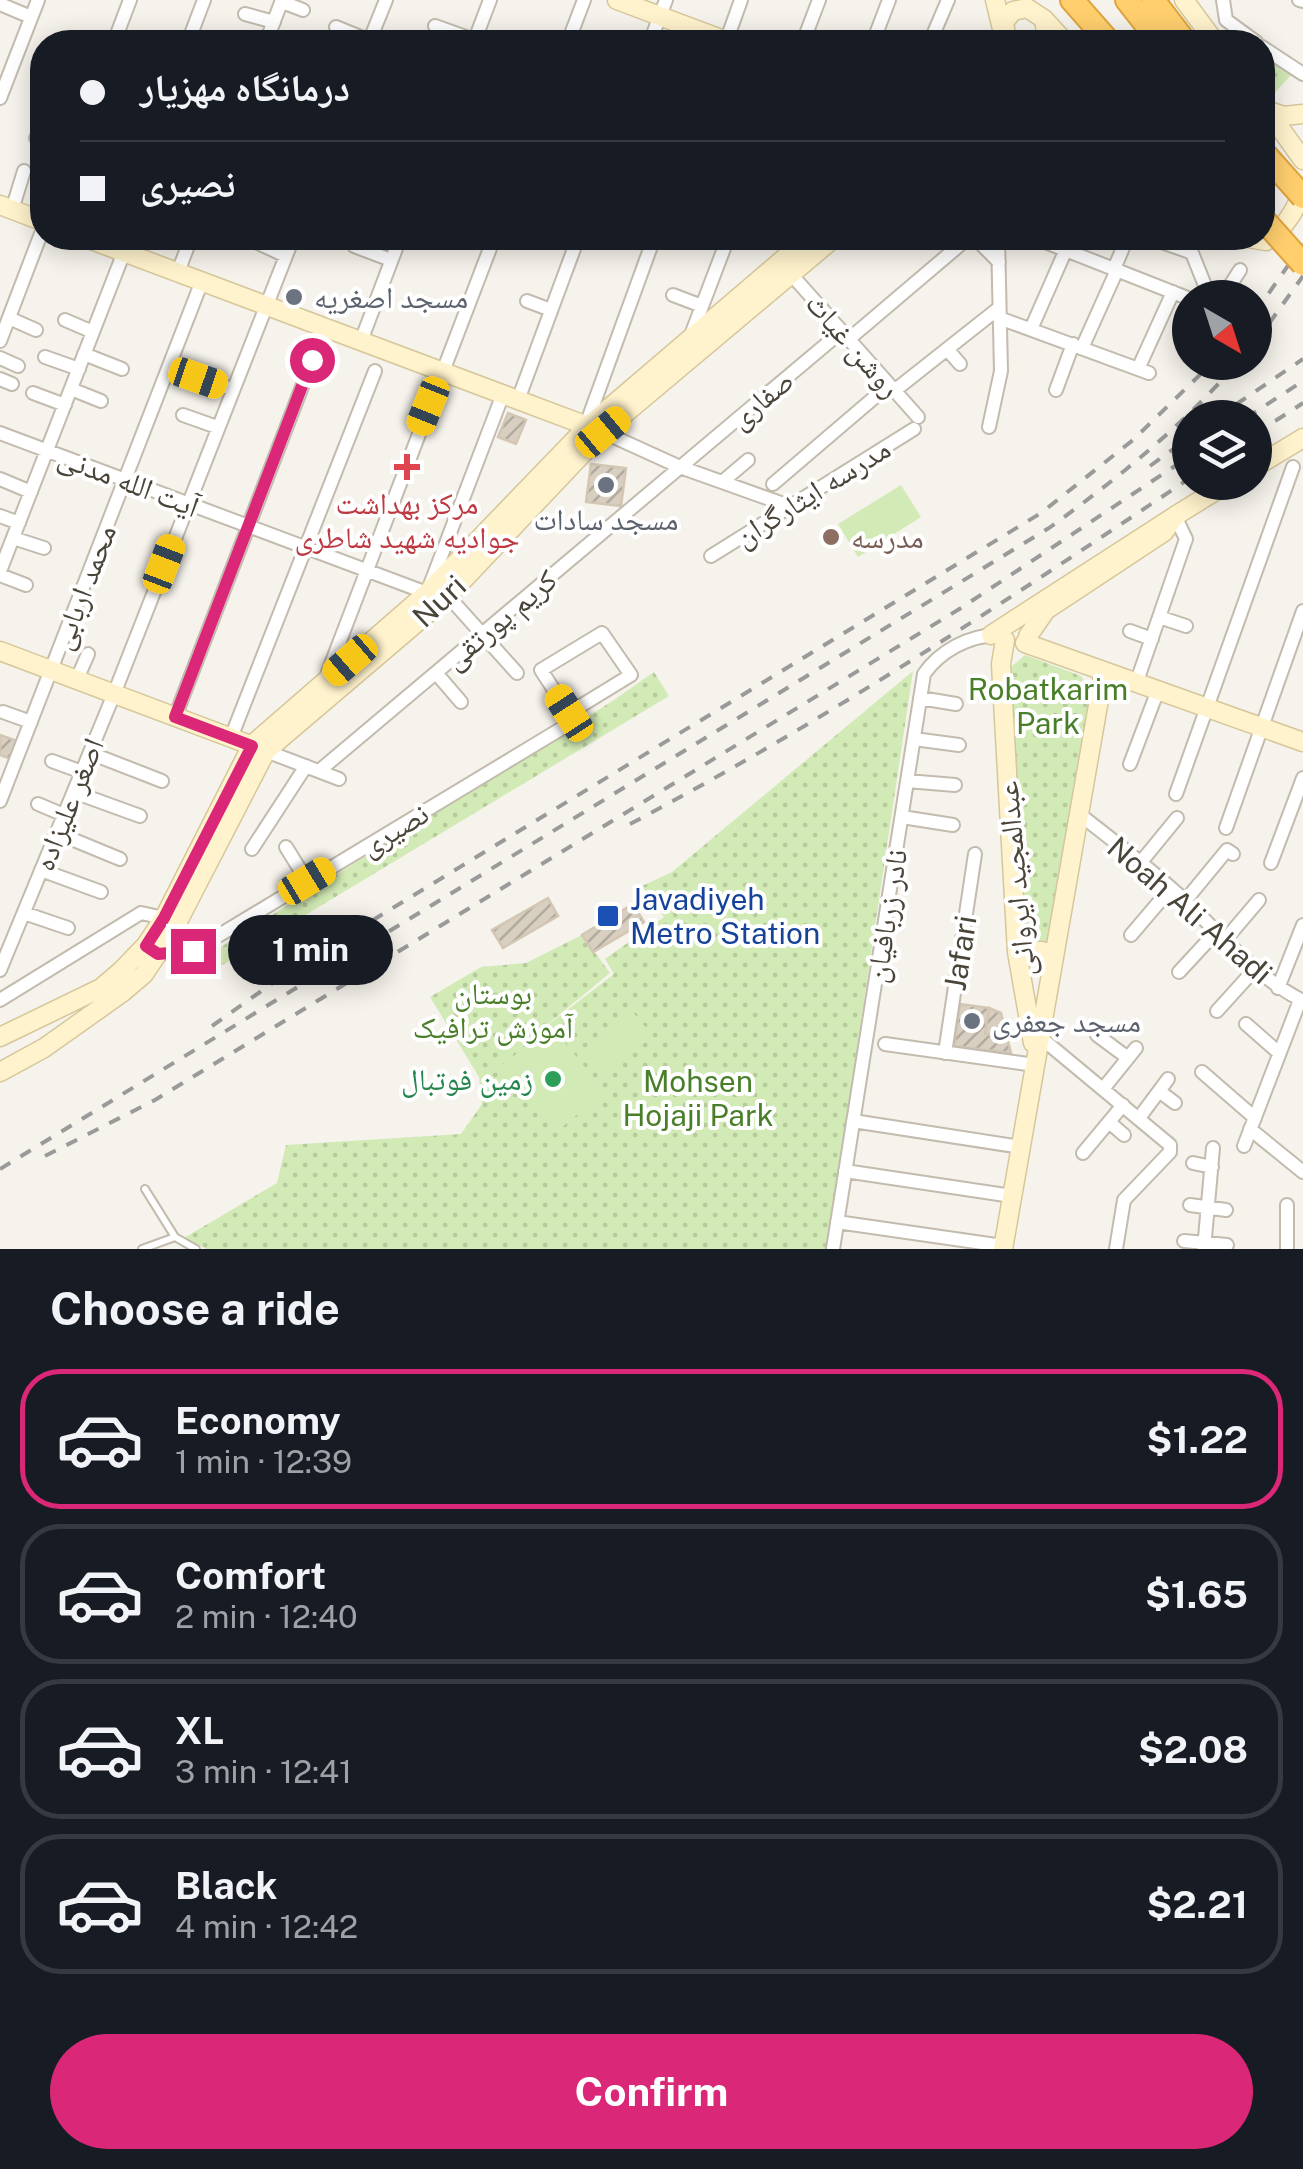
<!DOCTYPE html>
<meta charset="utf-8">
<style>
body{margin:0;font-family:"Public Sans","Noto Naskh Arabic",sans-serif;background:#242831;color:#f1f3f6;height:100vh;display:flex;flex-direction:column;font-size:38px;white-space:nowrap}
*{box-sizing:border-box;margin:0}
p{font-size:32px;color:#9ea1a6}
.icon{flex:none;width:55px;height:55px;fill:none;stroke:currentColor;stroke-width:2;stroke-linecap:round;stroke-linejoin:round}
.map{position:relative;height:1249px;overflow:hidden}
.sheet{display:flex;flex-direction:column;background:#171b24;flex:1}
.sheet>*{flex:none}
.banner{position:absolute;left:30px;top:30px;width:1245px;height:220px;border-radius:40px;box-shadow:0 5px 25px #0003;display:grid;align-content:center;height:220px;padding:0 50px;background:#171b24}
.needle{width:65px;rotate:141deg}
.tools{position:absolute;left:1172px;top:280px;display:grid;gap:20px}
.tools a{display:grid;place-items:center;width:100px;height:100px;border-radius:50%;background:#171b24;box-shadow:0 5px 25px #0003;font-size:50px}
.end{position:absolute;width:45px;height:45px;margin:-22px;border:12px solid #db2777;background:#fff;box-shadow:0 0 0 5px #fff}
.from{border-radius:50%}
.bubble{position:absolute;height:70px;border-radius:35px;background:#171b24;box-shadow:0 5px 25px #0003;font-size:32px;font-weight:700;line-height:70px;text-align:center}
.car{position:absolute;width:30px;height:60px;margin:-30px -15px;border-radius:12px;box-shadow:0 0 8px 2px #0007;background:linear-gradient(#f5c518 24%,#345 0 40%,#f5c518 0 76%,#345 0 86%,#f5c518 0)}
.banner b{display:flex;align-items:center;gap:35px;height:95px;font-size:38px}
.banner b+b{border-top:2px solid #363941}
.banner i{width:25px;height:25px;background:#f1f3f6}
ul{padding:0;list-style:none}
li{display:flex;align-items:center;gap:30px;height:140px;margin:0 20px 15px;padding:0 30px;border:5px solid #363941;border-radius:40px}
li div{flex:1}
li b{display:block;font-size:38px}
li em{font-style:normal;font-weight:700}
li.current{border-color:#db2777}
li>.icon{width:90px;height:90px;stroke-width:1.5}
h2{padding:0 50px;font-size:45px;line-height:120px}
.button{display:flex;gap:20px;margin-top:auto;padding:20px 50px}
.button a{flex:1;height:115px;border-radius:60px;background:#db2777;color:#fff;font-size:40px;font-weight:700;line-height:115px;text-align:center}
.map>svg:first-child{display:block}
.grass{fill:url(#grass-dots)}
.pitch{fill:#d2eab5}
.building{fill:url(#building-hatch);stroke:#d3c7b4;stroke-width:2.5}
.lines{fill:none;stroke-linecap:round;stroke-linejoin:round}
.lane-casing{stroke:#c2bbae;stroke-width:10}
.street-casing{stroke:#c2bbae;stroke-width:16}
.secondary-casing{stroke:#d6c79b;stroke-width:21}
.highway-casing{stroke:#e0a43c;stroke-width:26}
.lane{stroke:#fff;stroke-width:6}
.street{stroke:#fff;stroke-width:12}
.secondary{stroke:#fff3cd;stroke-width:18}
.highway{stroke:#ffcf6e;stroke-width:22}
.rail{stroke:#9a9a9a;stroke-width:4;stroke-dasharray:12 12;stroke-linecap:butt}
.highway-bridge-casing{stroke:#e0a43c;stroke-width:26;stroke-linecap:butt}
.highway-bridge{stroke:#ffcf6e;stroke-width:22}
.route{stroke:#db2777;stroke-width:12}
.worship-dot{fill:#6b7280;stroke:#fff;stroke-width:4}
.health-dot{fill:#e0444e;stroke:#fff;stroke-width:4}
.education-dot{fill:#8d6e63;stroke:#fff;stroke-width:4}
.transit-dot{fill:#1a4fb4;stroke:#fff;stroke-width:4}
.leisure-dot{fill:#2e9e5b;stroke:#fff;stroke-width:4}
.labels{text-anchor:middle;dominant-baseline:central;stroke-width:8;stroke-linejoin:round;paint-order:stroke}
.worship-label{font-size:30px;fill:#5b616d;stroke:#fff;text-anchor:start}
.street-label{font-size:30px;fill:#4b4439;stroke:#fff}
.health-label{font-size:30px;fill:#be3a42;stroke:#fff}
.education-label{font-size:30px;fill:#785e54;stroke:#fff;text-anchor:start}
.park-label{font-size:30px;fill:#4a7f2a;stroke:#fff}
.transit-label{font-size:30px;fill:#164399;stroke:#fff;text-anchor:start}
.leisure-label{font-size:30px;fill:#27864d;stroke:#fff;text-anchor:end}
</style>
<div class="map">
<svg width="1303" height="1249" viewBox="0 0 1303 1249">
<defs>
<pattern id="grass-dots" width="8" height="8" patternUnits="userSpaceOnUse" patternTransform="scale(2.5)"><rect width="8" height="8" fill="#d2eab5"/><path d="M2 2h.1M6 6h.1" fill="none" stroke="#b6ca9c" stroke-width="1.8" stroke-linecap="round"/></pattern>
<pattern id="building-hatch" width="6" height="6" patternUnits="userSpaceOnUse" patternTransform="scale(2.5)"><rect width="6" height="6" fill="#d8cfc1"/><path d="M-1 1l2-2M0 6l6-6M5 7l2-2" fill="none" stroke="#b1aa9e"/></pattern>
</defs>
<rect width="100%" height="100%" fill="#f6f3ec"/>
<!-- grass -->
<path class="grass" d="M1262 53 1292 74 1271 97 1263 85Z
M1025 655 1081 676 1093 692 1049 946 1025 942 1005 672Z
M913 671 827 1249H207L184 1238 277 1183 286 1145 461 1134 482 1104 479 1077 430 997 481 967 526 963 582 935 610 973 536 1034 614 974 605 959 664 917 642 886 672 872Z
M654 672 669 696 214 970 181 972 611 702Z"/>
<!-- pitch -->
<path class="pitch" d="M901 485 921 517 858 557 838 524Z
M631 1010 653 1036 606 1074 585 1048Z
M551 1026 605 1091 555 1133 501 1066Z"/>
<!-- building -->
<path class="building" d="M508 413 526 420 516 444 498 437Z
M591 464 626 468 621 506 586 502Z
M0 735 17 741 11 759 0 755Z
M548 898 558 916 503 948 492 930Z
M633 904 644 922 593 952 582 935Z
M960 1004 989 1008 985 1034 1007 1037 1011 1053 954 1046Z
M989 1008 1001 1013 1007 1037 985 1034Z"/>
<g class="lines">
<defs>
<path id="lane" d="M145 1189 175 1237 196 1249
M142 1249 175 1237"/>
<path id="street" d="M1223 0 1226 20 1256 42
M1299 0 1303 1
M282 2 303 10
M0 4 31 17
M245 14 274 22
M435 26 474 40
M336 27 370 41
M114 42 130 0
M188 42 204 0
M266 42 282 0
M369 42 386 0
M474 42 490 0
M568 42 584 0
M650 42 666 0
M726 42 741 0
M803 42 819 0
M873 42 889 0
M930 42 948 0
M1262 47 1303 74
M0 98 38 0
M36 138 42 140
M12 210 24 171
M975 238 999 262
M1035 238 1190 299
M1150 238 1190 252
M1181 238 1192 253 1210 298
M258 243 286 256
M354 246 391 260
M1114 269 1125 243
M178 272 191 238
M790 273 918 417
M673 295 702 306
M1222 298 1240 270
M527 301 551 310
M9 318 36 330
M999 318 1149 373
M65 320 93 332
M1031 329 1071 238
M691 335 728 238
M849 339 968 238
M0 341 42 231
M361 341 400 238
M1082 348 1117 270
M947 349 960 364
M84 354 122 369
M45 357 79 369
M0 358 18 366
M1138 369 1173 292
M198 378 232 389
M0 379 12 384
M71 389 101 401
M1056 390 1073 344
M894 391 999 308
M33 393 65 405
M518 400 578 238
M183 415 217 427
M586 425 654 238
M989 427 1001 371 998 238
M603 432 680 467 789 506
M0 433 427 593 503 394
M0 479 31 492
M722 482 748 460
M773 484 889 385
M0 516 19 523
M13 538 44 548
M711 556 914 429
M0 571 124 252
M0 575 26 585
M448 596 517 673
M1159 617 1186 626
M1130 631 1152 639
M436 673 461 702
M77 679 88 654
M325 680 494 238
M1137 681 1186 539 1175 516
M920 698 956 704
M3 712 31 722
M175 717 325 327
M232 735 375 371
M914 739 959 745
M266 751 339 779
M90 753 162 781
M52 761 82 772
M1130 764 1158 690
M319 771 842 331
M907 781 955 785
M74 792 140 816
M1176 794 1293 467
M0 801 202 281
M38 804 64 815
M1079 814C1114 841 1148 867 1181 897 1220 933 1254 976 1303 1001
M902 817 953 825
M1226 828 1303 611
M57 833 120 859
M286 847 307 881
M252 849 306 766
M1141 862 1177 818
M1271 863 1303 778
M41 870 101 892
M1185 901 1227 850 1233 854
M24 913 68 928
M1131 935 1171 888
M1225 940 1259 900
M158 954 193 951 574 721 541 670 602 633 631 675 569 713
M0 970 114 694 293 238
M1179 972 1216 932
M1278 988 1303 925
M0 1000 141 913 164 918
M1217 1011 1255 969
M1246 1024 1279 1053
M1097 1035 1128 1058
M1040 1037 1170 1145V1152L1124 1200 1116 1249
M885 1044 1035 1065
M945 1053 975 854
M1202 1072 1255 1118
M1103 1089 1136 1048
M1159 1091 1175 1103
M1139 1118 1168 1079
M853 1121 1021 1147
M1109 1122 1124 1135
M1250 1129 1303 1172
M1244 1146 1300 1000
M1083 1153 1123 1105
M1193 1163 1212 1167
M845 1171 1012 1196
M1190 1205 1226 1210
M837 1222 1003 1246
M1184 1241 1227 1245
M833 1249 924 674C940 651 968 636 996 635
M1204 1249 1213 1148
M1287 1249V1205"/>
<path id="secondary" d="M617 0 729 42
M995 0 1003 33
M1184 0 1215 42
M1044 19 1065 42
M1007 42 1004 22 1013 11 1027 8 1044 19 1046 33 1042 42
M1262 103 1303 160
M1269 111 1284 116 1303 114
M0 205 42 221
M86 238 598 430
M1248 238 1266 241C1285 228 1295 211 1303 190
M1255 467 1303 438
M1175 516 1230 482
M991 635 1175 516 1164 532 1046 610 1028 636
M1005 640 1001 664 1017 952 1033 1043
M1025 643 1303 742
M0 651 261 749
M1017 952 1042 951 1054 955
M0 1037 101 988 122 970 146 945 164 918 252 745 427 593 588 426 808 238
M0 1072 44 1048 123 992 144 974 174 929 266 751 448 596 603 432 834 238
M1003 1249 1104 671"/>
<path id="highway" d="M1072 0 1109 42
M1127 0 1160 42
M1153 0 1185 42"/>
</defs>
<!-- lane casing -->
<use href="#lane" class="lane-casing"/>
<!-- street casing -->
<use href="#street" class="street-casing"/>
<!-- secondary casing -->
<use href="#secondary" class="secondary-casing"/>
<!-- highway casing -->
<use href="#highway" class="highway-casing"/>
<!-- lane -->
<use href="#lane" class="lane"/>
<!-- street -->
<use href="#street" class="street"/>
<!-- secondary -->
<use href="#secondary" class="secondary"/>
<!-- highway -->
<use href="#highway" class="highway"/>
<!-- rail -->
<path class="rail" d="M1255 313 1303 244
M1255 343 1303 276
M1216 418 1303 359
M1246 418 1303 381
M1255 434 1303 403
M1150 466 1190 437
M630 824C824 722 1008 600 1190 478
M212 1026 291 970 1041 513 1133 440 1213 362
M45 1156 155 1100 961 608 1190 456
M0 1169 1049 528C1117 479 1183 426 1238 362"/>
<defs>
<path id="highway-bridge" d="M1262 151 1303 197
M1262 218 1303 264"/>
</defs>
<!-- highway-bridge casing -->
<use href="#highway-bridge" class="highway-bridge-casing"/>
<!-- highway-bridge -->
<use href="#highway-bridge" class="highway-bridge"/>
</g>
<g class="lines">
<!-- route -->
<path class="route" d="M193 951 158 954 146 946 164 918 252 746 175 717 312 360"/>
</g>
<!-- markers -->
<g class="worship-dot">
<circle cx="294" cy="297" r="10"/>
<circle cx="606" cy="485" r="10"/>
<circle cx="972" cy="1021" r="10"/>
</g>
<path class="health-dot" d="M402 452h10v10h10v10h-10v10h-10v-10h-10v-10h10z"/>
<circle class="education-dot" cx="831" cy="537" r="10"/>
<rect class="transit-dot" x="596" y="904" width="24" height="24" rx="5"/>
<circle class="leisure-dot" cx="553" cy="1079" r="10"/>
<g class="labels">
<!-- worship labels -->
<g class="worship-label">
<text x="314" y="297">مسجد اصغریه</text>
<text x="606" y="519" text-anchor="middle">مسجد سادات</text>
<text x="992" y="1021">مسجد جعفری</text>
</g>
<!-- street labels -->
<g class="street-label">
<text transform="translate(854 345) rotate(49)">روشن غیاث</text>
<text transform="translate(761 399) rotate(-40)">صفاری</text>
<text transform="translate(129 481) rotate(21)">آیت‌ الله مدنی</text>
<text transform="translate(812 492) rotate(-32)">مدرسه ایثارگران</text>
<text transform="translate(83 587) rotate(-69)">محمد اربابی</text>
<text transform="translate(439 601) rotate(-43)">Nuri</text>
<text transform="translate(500 619) rotate(-40)">کریم پورتقی</text>
<text transform="translate(68 804) rotate(-68)">اصغر علیزاده</text>
<text transform="translate(394 829) rotate(-31)">نصیری</text>
<text transform="translate(1015 879) rotate(-95)">عبدالمجید ایروانی</text>
<text transform="translate(1190 910) rotate(41)">Noah Ali Ahadi</text>
<text transform="translate(886 916) rotate(-81)">نادر زربافیان</text>
<text transform="translate(960 953) rotate(-81)">Jafari</text>
</g>
<!-- health labels -->
<g class="health-label">
<text x="407" y="503">مرکز بهداشت<tspan x="407" dy="34">جوادیه شهید شاطری</tspan></text>
</g>
<!-- education labels -->
<g class="education-label">
<text x="851" y="537">مدرسه</text>
</g>
<!-- park labels -->
<g class="park-label">
<text x="1048" y="689">Robatkarim<tspan x="1048" dy="34">Park</tspan></text>
<text x="493" y="993">بوستان<tspan x="493" dy="34">آموزش ترافیک</tspan></text>
<text x="698" y="1081">Mohsen<tspan x="698" dy="34">Hojaji Park</tspan></text>
</g>
<!-- transit labels -->
<g class="transit-label">
<text x="630" y="899">Javadiyeh<tspan x="630" dy="34">Metro Station</tspan></text>
</g>
<!-- leisure labels -->
<g class="leisure-label">
<text x="533" y="1079">زمین فوتبال</text>
</g>
</g>
</svg>
<div class="tools">
<a><svg class="needle" viewBox="-14 -14 28 28"><path d="M0-13l5 13h-10z" fill="#e53935"/><path d="M0 13l5-13h-10z" fill="#9ea1a6"/></svg></a>
<a><svg class="icon" aria-label="layers" viewBox="0 0 24 24"><path d="M12 4l9 5-9 5-9-5zM3 14l9 5 9-5"/></svg></a>
</div>
<i class="end from" style="left:312px;top:360px"></i>
<i class="end" style="left:193px;top:951px"></i>
<div class="bubble" style="left:228px;top:915px;width:165px">1 min</div>
<i class="car" style="left:198px;top:378px;rotate:109deg"></i>
<i class="car" style="left:428px;top:406px;rotate:202deg"></i>
<i class="car" style="left:603px;top:432px;rotate:50deg"></i>
<i class="car" style="left:164px;top:564px;rotate:21deg"></i>
<i class="car" style="left:350px;top:660px;rotate:229deg"></i>
<i class="car" style="left:569px;top:713px;rotate:327deg"></i>
<i class="car" style="left:307px;top:881px;rotate:59deg"></i>
<div class="banner">
<b><i class="from"></i>درمانگاه مهزیار</b>
<b><i></i>نصیری</b>
</div>
</div>
<section class="sheet">
<h2>Choose a ride</h2>
<ul>
<li class="current"><svg class="icon" aria-label="car" viewBox="0 0 24 24"><path d="M5 17H2v-5l4-1 3-4h7l3 4 3 1v5h-3M9 17h6M6 11h13"/><circle cx="7" cy="17" r="2"/><circle cx="17" cy="17" r="2"/></svg><div><b>Economy</b><p>1 min · 12:39</p></div><em>$1.22</em></li>
<li><svg class="icon" aria-label="car" viewBox="0 0 24 24"><path d="M5 17H2v-5l4-1 3-4h7l3 4 3 1v5h-3M9 17h6M6 11h13"/><circle cx="7" cy="17" r="2"/><circle cx="17" cy="17" r="2"/></svg><div><b>Comfort</b><p>2 min · 12:40</p></div><em>$1.65</em></li>
<li><svg class="icon" aria-label="car" viewBox="0 0 24 24"><path d="M5 17H2v-5l4-1 3-4h7l3 4 3 1v5h-3M9 17h6M6 11h13"/><circle cx="7" cy="17" r="2"/><circle cx="17" cy="17" r="2"/></svg><div><b>XL</b><p>3 min · 12:41</p></div><em>$2.08</em></li>
<li><svg class="icon" aria-label="car" viewBox="0 0 24 24"><path d="M5 17H2v-5l4-1 3-4h7l3 4 3 1v5h-3M9 17h6M6 11h13"/><circle cx="7" cy="17" r="2"/><circle cx="17" cy="17" r="2"/></svg><div><b>Black</b><p>4 min · 12:42</p></div><em>$2.21</em></li>
</ul>
<div class="button"><a>Confirm</a></div>
</section>
